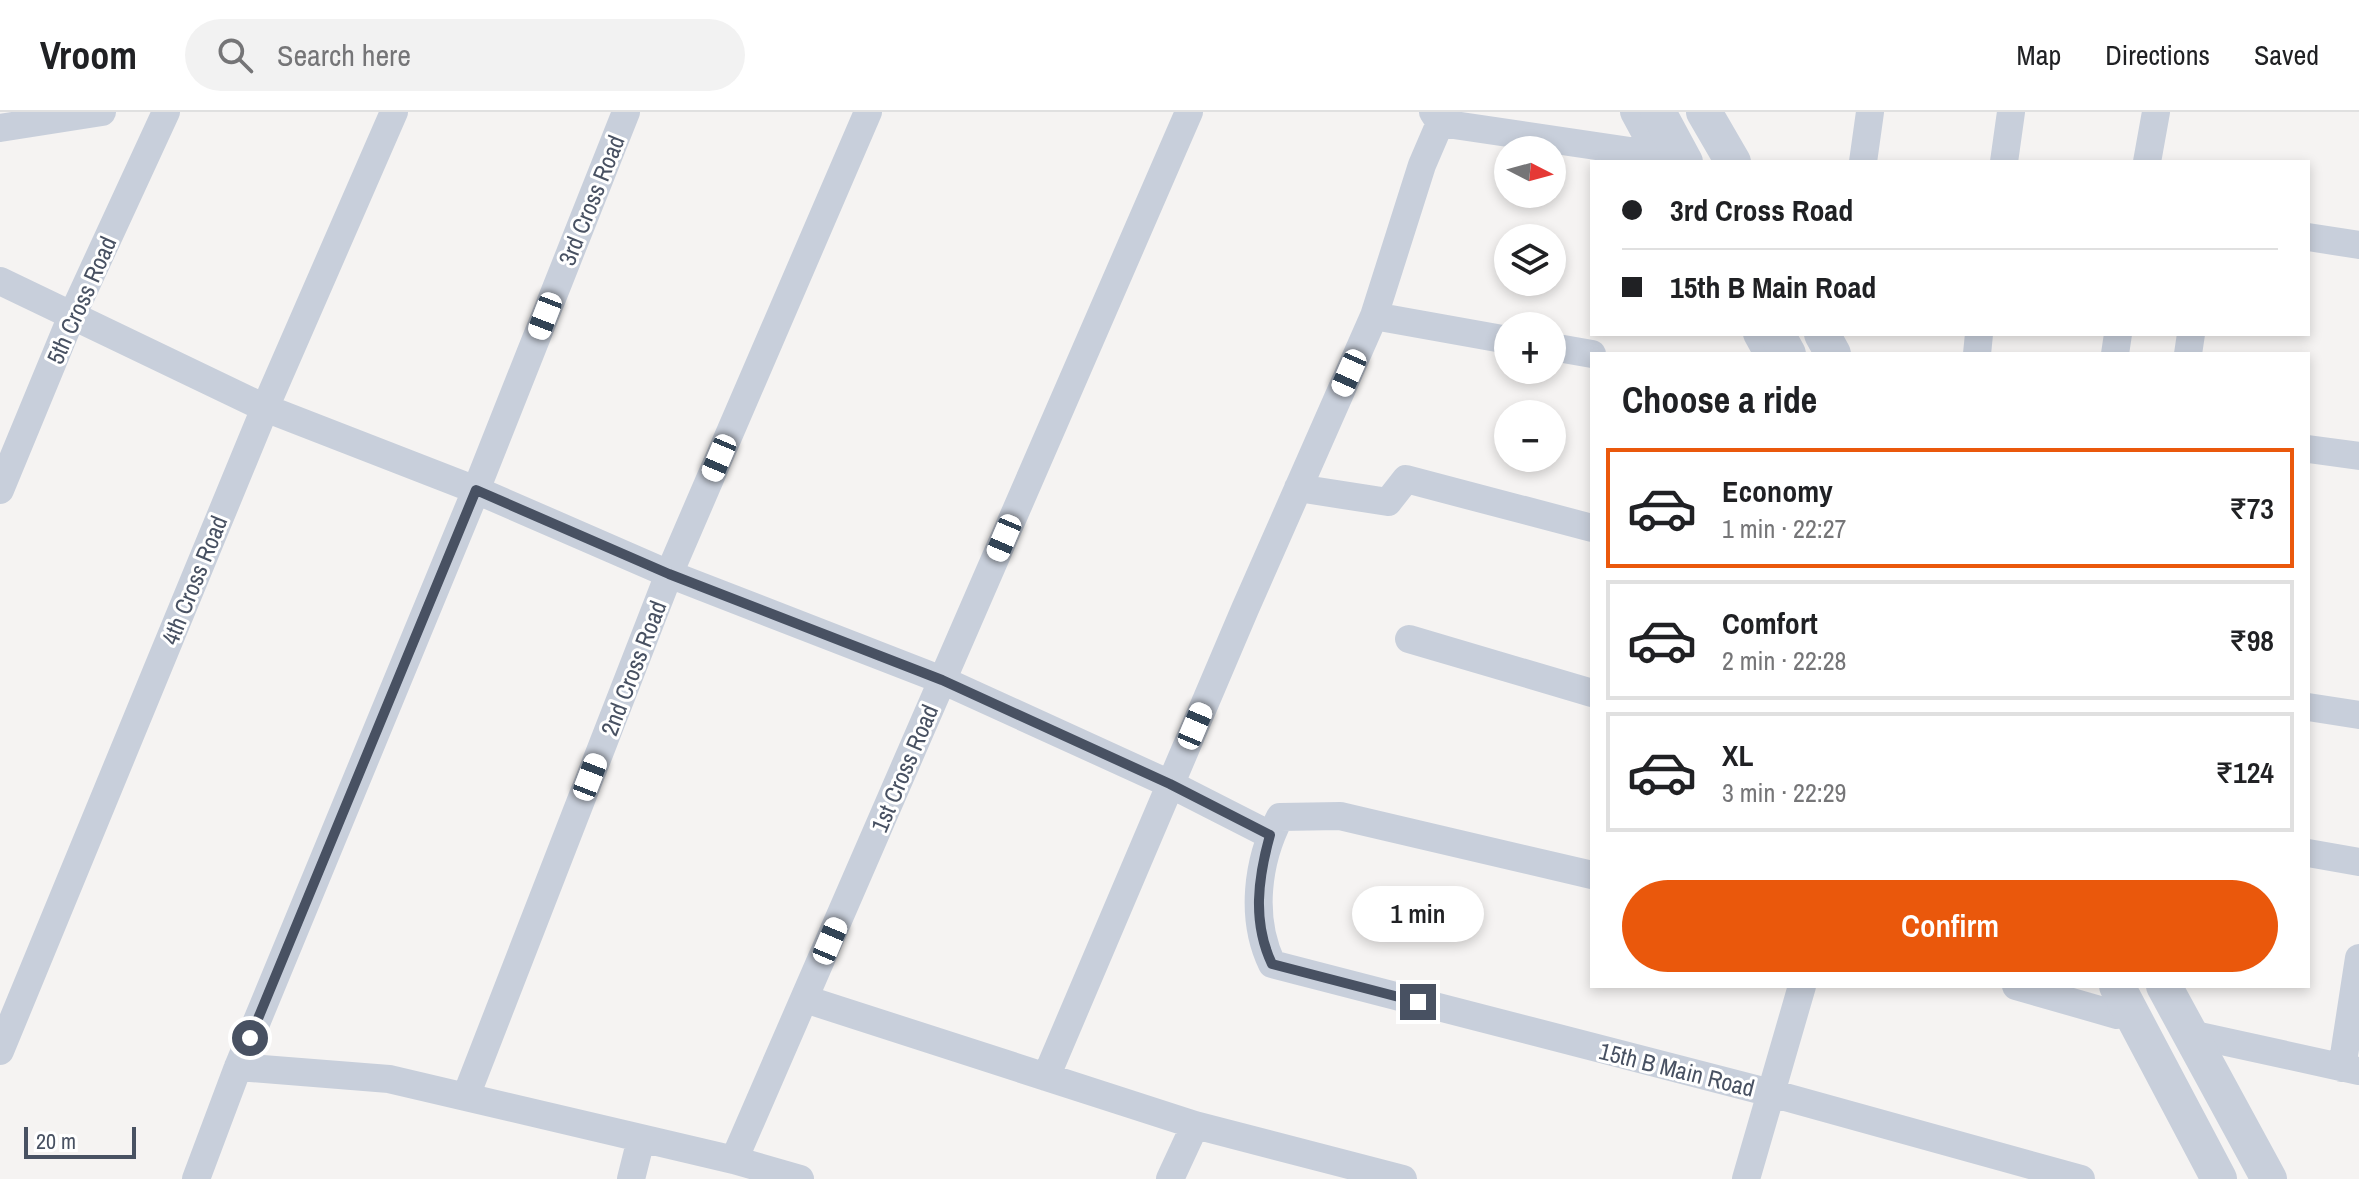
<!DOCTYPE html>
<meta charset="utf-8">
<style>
body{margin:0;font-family:"Archivo Narrow",sans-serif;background:#f2f2f2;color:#202124;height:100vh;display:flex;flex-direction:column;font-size:30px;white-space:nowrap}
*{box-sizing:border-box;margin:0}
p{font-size:26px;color:#757577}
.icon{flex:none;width:44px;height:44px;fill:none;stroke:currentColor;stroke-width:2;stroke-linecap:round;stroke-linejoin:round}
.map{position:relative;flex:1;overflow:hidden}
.drawer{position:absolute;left:1590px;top:240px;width:720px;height:636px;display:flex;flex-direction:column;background:#fff;border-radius:0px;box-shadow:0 4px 12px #0003}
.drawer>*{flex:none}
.guide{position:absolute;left:1590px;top:48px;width:720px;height:176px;border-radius:0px;box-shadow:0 4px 12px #0003;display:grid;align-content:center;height:176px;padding:0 32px;background:#fff}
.needle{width:52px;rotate:96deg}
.controls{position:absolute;left:1494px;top:24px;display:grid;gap:16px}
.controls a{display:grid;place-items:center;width:72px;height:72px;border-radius:50%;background:#fff;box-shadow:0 4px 12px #0003;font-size:40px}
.scale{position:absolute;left:24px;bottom:20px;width:112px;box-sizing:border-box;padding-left:8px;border:4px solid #485162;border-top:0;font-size:22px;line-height:28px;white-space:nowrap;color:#485162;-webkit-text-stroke:6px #fff;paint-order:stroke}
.end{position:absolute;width:36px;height:36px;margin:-18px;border:10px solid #485162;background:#fff;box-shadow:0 0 0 4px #fff}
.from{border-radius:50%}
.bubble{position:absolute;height:56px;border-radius:28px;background:#fff;box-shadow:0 4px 12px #0003;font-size:26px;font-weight:600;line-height:56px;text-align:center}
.car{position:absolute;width:24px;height:48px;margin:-24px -12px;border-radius:10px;box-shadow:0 0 6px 2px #0007;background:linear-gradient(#fff 24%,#345 0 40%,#fff 0 76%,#345 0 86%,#fff 0)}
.guide b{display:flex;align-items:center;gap:28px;height:76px;font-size:30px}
.guide b+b{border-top:2px solid #e0e0e0}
.guide i{width:20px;height:20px;background:#202124}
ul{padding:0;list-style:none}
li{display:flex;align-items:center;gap:24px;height:120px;margin:0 16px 12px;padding:0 16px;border:4px solid #e0e0e0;border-radius:0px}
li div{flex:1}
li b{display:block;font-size:30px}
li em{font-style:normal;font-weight:600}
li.active{border-color:#ea580c}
li>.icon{width:72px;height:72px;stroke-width:1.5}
h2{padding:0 32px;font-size:36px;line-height:96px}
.primary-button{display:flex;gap:16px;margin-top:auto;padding:16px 32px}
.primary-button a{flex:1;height:92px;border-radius:48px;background:#ea580c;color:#fff;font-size:32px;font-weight:600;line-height:92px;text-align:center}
header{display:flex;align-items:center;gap:48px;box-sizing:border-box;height:112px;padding:0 40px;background:#fff;border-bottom:2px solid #e0e0e0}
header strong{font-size:38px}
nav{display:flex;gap:44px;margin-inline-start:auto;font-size:28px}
.search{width:560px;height:72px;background:#f2f2f2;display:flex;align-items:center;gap:20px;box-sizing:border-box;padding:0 28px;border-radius:44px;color:#757577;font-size:30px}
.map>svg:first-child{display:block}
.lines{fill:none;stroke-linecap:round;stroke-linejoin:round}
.minor{stroke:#c8cfdb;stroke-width:28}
.tertiary{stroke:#c8cfdb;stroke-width:36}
.route{stroke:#485162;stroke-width:10}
.labels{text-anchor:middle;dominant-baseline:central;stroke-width:6;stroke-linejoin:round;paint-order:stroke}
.street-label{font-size:24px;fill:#485162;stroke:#fff}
</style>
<header>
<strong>Vroom</strong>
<div class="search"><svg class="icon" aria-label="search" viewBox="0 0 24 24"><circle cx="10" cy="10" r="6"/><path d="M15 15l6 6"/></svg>Search here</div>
<nav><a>Map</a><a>Directions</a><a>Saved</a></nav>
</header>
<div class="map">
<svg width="2359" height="1067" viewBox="0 0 2359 1067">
<rect width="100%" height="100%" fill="#f5f3f2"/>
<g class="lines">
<!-- minor -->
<path class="minor" d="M1634 0 1661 50
M1440 11 1657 43
M0 16 102 0
M1863 50 1870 0
M2004 50 2011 0
M2147 50 2156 0
M2308 125 2359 133
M0 169 265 296 476 378 669 462 942 568 1170 672 1270 723
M1374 204 1508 228
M1757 222 1768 242
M1552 235 1592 242
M1977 242 1979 222
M2115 242 2118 222
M2188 242 2191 222
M2308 337 2359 344
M1298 376 1388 390 1406 367 1592 416
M0 378 71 206 166 0
M1409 527 1592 581
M2308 595 2359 603
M2308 741 2359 750
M1592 763 1340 704 1280 705C1257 749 1250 806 1272 852L1771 981 2081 1067
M2016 874 2117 903
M805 887 1195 1013 1403 1067
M2190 922 2359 959
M0 939 265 296 394 0
M238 955 389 967 734 1048 800 1067
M2342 956 2359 846
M1046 965 1245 497 1374 204 1422 53 1440 11 1433 0
M466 984 669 462 868 0
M734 1048 1189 0
M196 1067 238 955 476 378 626 0
M631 1067 641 1027
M1170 1067 1195 1013
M1746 1067 1802 874"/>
<!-- tertiary -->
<path class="tertiary" d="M1658 0 1685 50
M1704 0 1733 50
M1777 222 1788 242
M1822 222 1833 242
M2117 874 2219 1067
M2164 874 2269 1067"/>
</g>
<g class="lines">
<!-- route -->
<path class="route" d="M250 926 476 378 669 462 942 568 1170 672 1270 723C1258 766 1252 810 1272 852L1418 890"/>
</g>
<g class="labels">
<!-- street labels -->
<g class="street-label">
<text transform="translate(591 88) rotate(-68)">3rd Cross Road</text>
<text transform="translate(81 188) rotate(-66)">5th Cross Road</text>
<text transform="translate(194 468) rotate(-68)">4th Cross Road</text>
<text transform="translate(633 556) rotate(-69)">2nd Cross Road</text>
<text transform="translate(904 656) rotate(-67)">1st Cross Road</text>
<text transform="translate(1677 957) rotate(14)">15th B Main Road</text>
</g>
</g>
</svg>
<div class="controls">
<a><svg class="needle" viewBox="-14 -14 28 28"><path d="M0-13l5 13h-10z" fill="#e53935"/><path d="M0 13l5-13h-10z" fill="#757577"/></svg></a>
<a><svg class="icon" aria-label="layers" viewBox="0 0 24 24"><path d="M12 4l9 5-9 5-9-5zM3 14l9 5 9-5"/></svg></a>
<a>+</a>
<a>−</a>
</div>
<div class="scale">20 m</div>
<i class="end from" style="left:250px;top:926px"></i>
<i class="end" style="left:1418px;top:890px"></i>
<div class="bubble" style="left:1352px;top:774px;width:132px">1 min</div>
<i class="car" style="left:545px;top:204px;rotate:201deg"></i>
<i class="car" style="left:1349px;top:261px;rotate:204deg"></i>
<i class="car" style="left:719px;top:346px;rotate:203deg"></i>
<i class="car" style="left:1004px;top:426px;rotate:203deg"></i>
<i class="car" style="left:1195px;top:614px;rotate:23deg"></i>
<i class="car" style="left:590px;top:665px;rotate:21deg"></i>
<i class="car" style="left:830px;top:829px;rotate:23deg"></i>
<div class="guide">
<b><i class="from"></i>3rd Cross Road</b>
<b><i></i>15th B Main Road</b>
</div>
<section class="drawer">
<h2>Choose a ride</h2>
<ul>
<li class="active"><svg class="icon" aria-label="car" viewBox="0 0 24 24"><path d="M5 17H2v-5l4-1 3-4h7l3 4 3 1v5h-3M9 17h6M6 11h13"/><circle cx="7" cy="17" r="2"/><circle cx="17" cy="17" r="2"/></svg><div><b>Economy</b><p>1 min · 22:27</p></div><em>₹73</em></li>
<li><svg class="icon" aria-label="car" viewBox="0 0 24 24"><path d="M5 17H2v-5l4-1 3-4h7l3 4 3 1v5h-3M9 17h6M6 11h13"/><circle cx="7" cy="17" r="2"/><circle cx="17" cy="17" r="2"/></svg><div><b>Comfort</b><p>2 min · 22:28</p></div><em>₹98</em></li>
<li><svg class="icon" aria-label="car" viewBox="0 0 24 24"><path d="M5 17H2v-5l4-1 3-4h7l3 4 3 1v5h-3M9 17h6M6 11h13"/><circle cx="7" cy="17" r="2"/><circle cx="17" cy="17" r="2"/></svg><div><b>XL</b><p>3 min · 22:29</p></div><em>₹124</em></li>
</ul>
<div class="primary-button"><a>Confirm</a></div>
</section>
</div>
